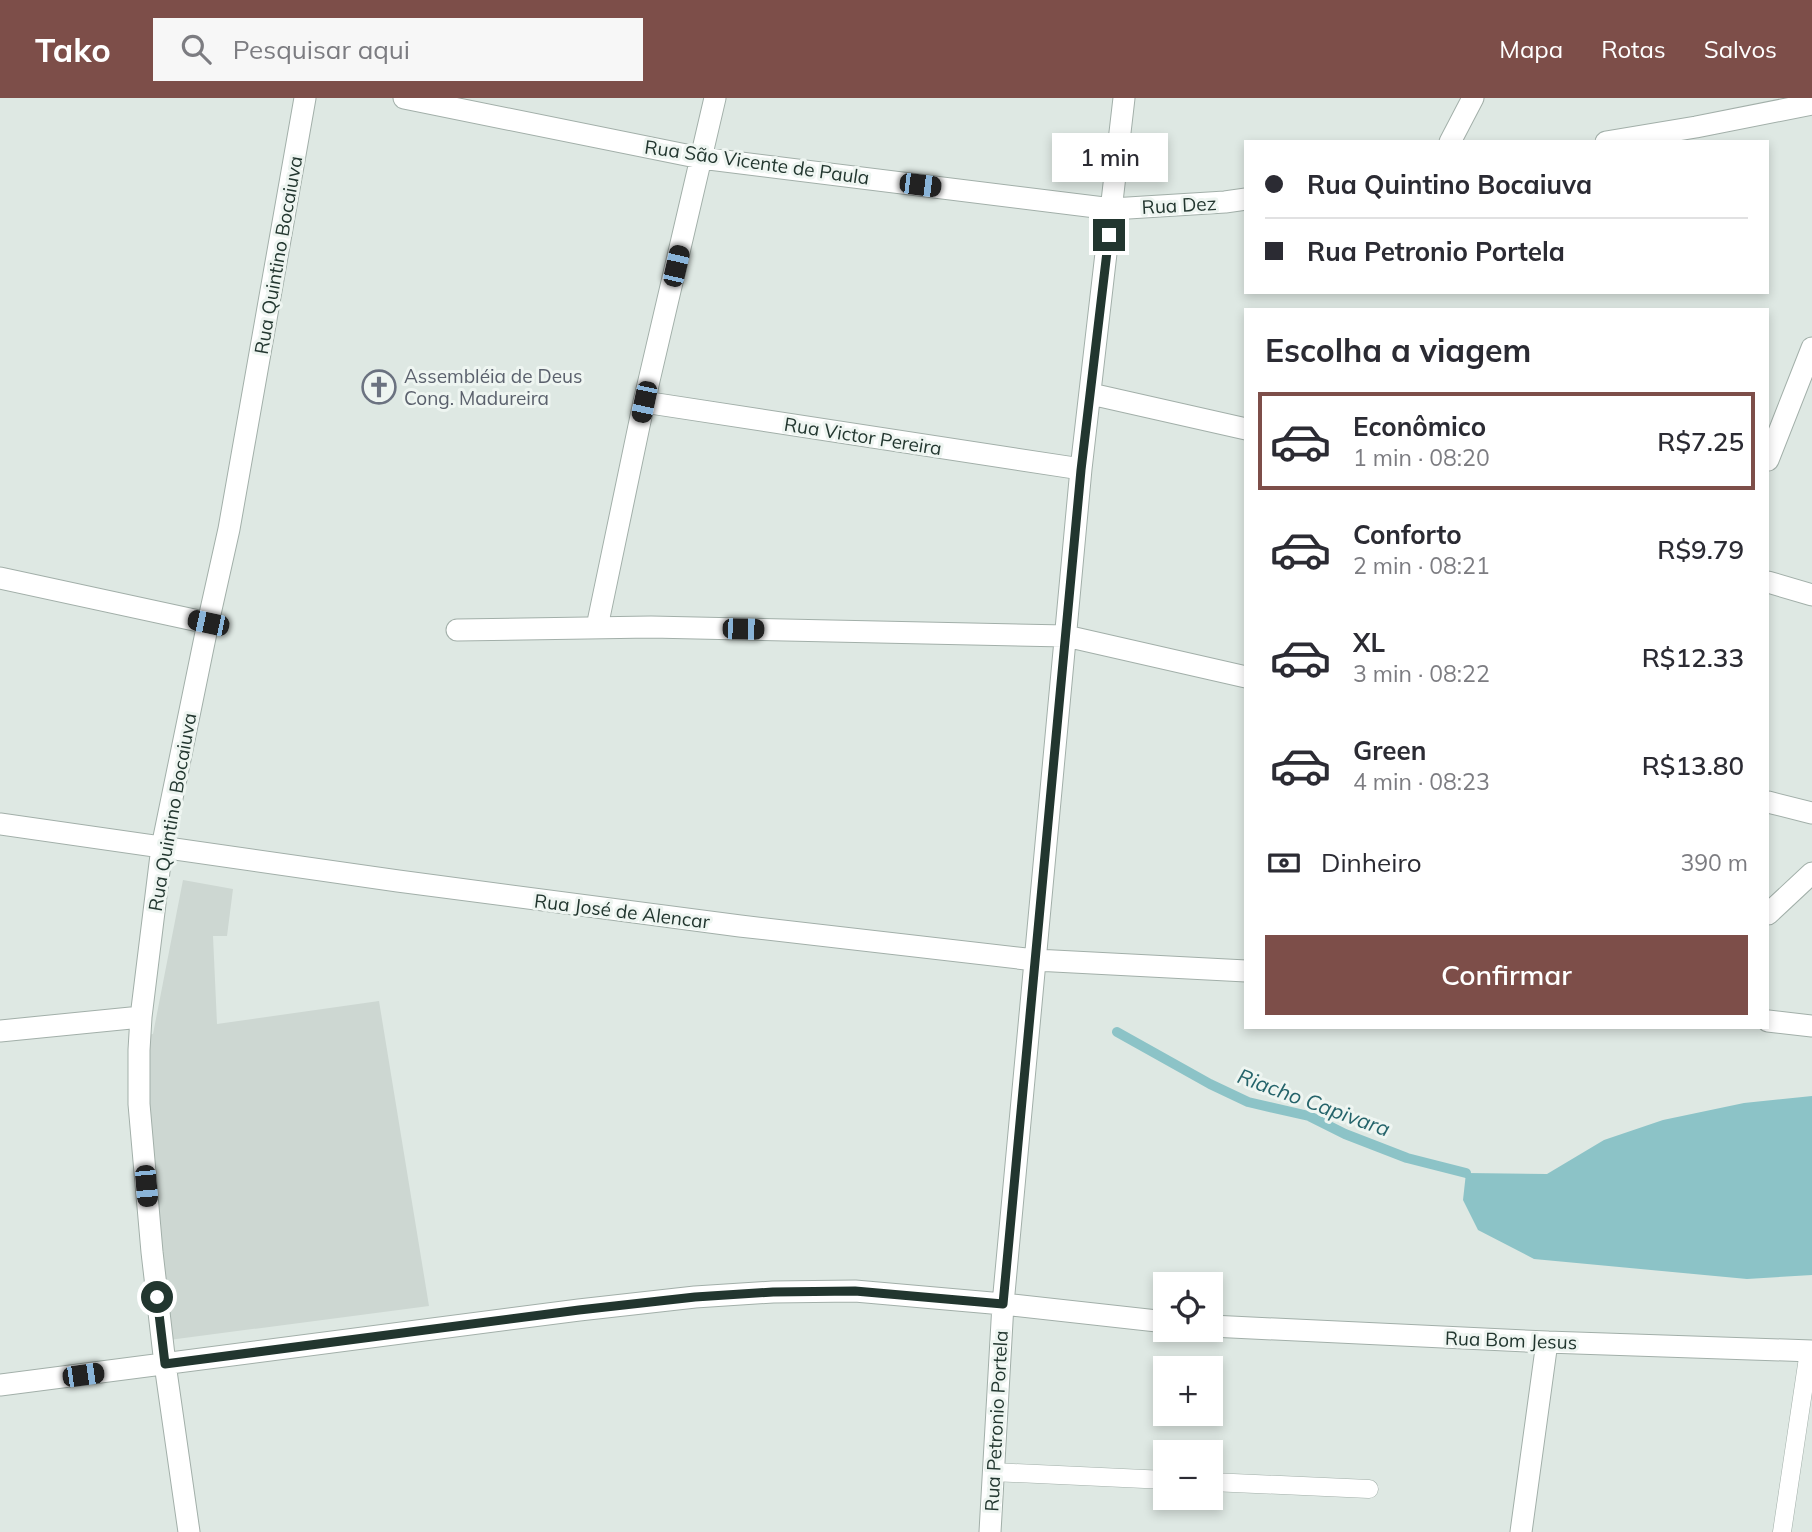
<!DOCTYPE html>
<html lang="pt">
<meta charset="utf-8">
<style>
body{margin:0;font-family:Mulish,sans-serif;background:#f7f7f7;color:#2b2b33;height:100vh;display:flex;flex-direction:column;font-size:26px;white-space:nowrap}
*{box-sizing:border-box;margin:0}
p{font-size:23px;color:#7c7c81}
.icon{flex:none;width:38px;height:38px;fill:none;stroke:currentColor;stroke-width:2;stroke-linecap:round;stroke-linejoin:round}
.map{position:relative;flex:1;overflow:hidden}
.drawer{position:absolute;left:1244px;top:210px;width:525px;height:721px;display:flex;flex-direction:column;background:#fff;border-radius:0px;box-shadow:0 4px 10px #0003}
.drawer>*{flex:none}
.guide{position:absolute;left:1244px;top:42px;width:525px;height:154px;border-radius:0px;box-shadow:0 4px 10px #0003;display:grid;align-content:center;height:154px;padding:0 21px;background:#fff}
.tools{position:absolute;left:1153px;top:1174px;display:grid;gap:14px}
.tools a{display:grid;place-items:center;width:70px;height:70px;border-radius:0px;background:#fff;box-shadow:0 4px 10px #0003;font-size:35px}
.end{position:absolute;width:32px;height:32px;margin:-16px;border:9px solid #22362f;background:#fff;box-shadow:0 0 0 4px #fff}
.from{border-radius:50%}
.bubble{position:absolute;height:49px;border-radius:0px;background:#fff;box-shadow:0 4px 10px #0003;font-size:23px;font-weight:600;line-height:49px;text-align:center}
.car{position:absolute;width:21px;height:42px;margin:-21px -10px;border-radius:9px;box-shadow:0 0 5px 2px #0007;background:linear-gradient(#222 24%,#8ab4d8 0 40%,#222 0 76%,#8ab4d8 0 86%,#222 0)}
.guide b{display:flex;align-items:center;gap:24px;height:66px;font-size:26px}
.guide b+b{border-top:2px solid #e1e1e2}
.guide i{width:18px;height:18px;background:#2b2b33}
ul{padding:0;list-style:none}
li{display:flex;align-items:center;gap:21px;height:98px;margin:0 14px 10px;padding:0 7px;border:4px solid transparent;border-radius:0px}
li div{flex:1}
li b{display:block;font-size:26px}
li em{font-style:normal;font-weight:600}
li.active{border-color:#7d4e49}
li>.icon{width:63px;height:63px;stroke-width:1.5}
h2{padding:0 21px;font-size:32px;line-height:84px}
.pay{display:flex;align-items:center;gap:18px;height:77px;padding:0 21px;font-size:26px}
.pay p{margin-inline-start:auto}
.action{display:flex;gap:14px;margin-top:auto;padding:14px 21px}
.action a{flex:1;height:80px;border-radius:0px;background:#7d4e49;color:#fff;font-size:28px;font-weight:600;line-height:80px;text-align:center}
header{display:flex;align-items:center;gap:42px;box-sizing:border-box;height:98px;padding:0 35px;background:#7d4e49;color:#fff}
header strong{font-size:33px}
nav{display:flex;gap:38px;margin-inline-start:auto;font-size:24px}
.search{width:490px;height:63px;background:#f7f7f7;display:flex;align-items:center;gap:18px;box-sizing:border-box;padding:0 24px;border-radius:0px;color:#7c7c81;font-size:26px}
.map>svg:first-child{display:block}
.built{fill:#cdd7d2}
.water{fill:#8cc3c7}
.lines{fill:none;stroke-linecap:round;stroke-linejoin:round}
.stream{stroke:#8cc3c7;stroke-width:10}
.service-casing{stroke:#a2afa9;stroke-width:19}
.minor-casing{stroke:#a2afa9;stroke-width:23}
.service{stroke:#fff;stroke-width:18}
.minor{stroke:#fff;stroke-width:21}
.route{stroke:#22362f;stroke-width:9}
.labels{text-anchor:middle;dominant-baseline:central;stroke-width:6;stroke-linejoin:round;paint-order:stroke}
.street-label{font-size:19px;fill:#22362f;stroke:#eef5f1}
.worship-label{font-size:19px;fill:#5b616d;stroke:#eef5f1;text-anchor:start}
.water-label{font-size:21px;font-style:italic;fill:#24636a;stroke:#eef5f1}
</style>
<header>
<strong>Tako</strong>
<div class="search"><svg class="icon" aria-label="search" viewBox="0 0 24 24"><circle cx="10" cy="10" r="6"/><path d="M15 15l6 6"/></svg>Pesquisar aqui</div>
<nav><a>Mapa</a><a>Rotas</a><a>Salvos</a></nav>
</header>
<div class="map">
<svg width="1812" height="1434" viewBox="0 0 1812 1434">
<rect width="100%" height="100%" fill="#dee8e3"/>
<!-- built -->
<path class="built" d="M183 782 233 791 227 838H213L217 926 379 903 429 1208 169 1242 141 938 153 936Z"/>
<!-- water -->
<path class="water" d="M1812 998V1177L1747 1181 1534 1161 1478 1132 1463 1102 1466 1075 1547 1076 1604 1042 1663 1022 1744 1005Z"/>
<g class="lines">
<!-- stream -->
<path class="stream" d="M1117 934 1210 986 1248 1004 1309 1018 1345 1036 1407 1060 1466 1075"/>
<defs>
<path id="service" d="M993 1374 1166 1382
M1211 1384 1369 1391
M1782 1434 1809 1253"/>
<path id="minor" d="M404 0 701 60 1112 111 1225 104 1246 101
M1450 44 1473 0
M1606 44 1696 29 1812 6
M1091 296 1246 331
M644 304 1081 371
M1768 362 1812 250
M0 480 208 525
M1768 484 1812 497
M597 529 644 304 715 0
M457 532 651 529 1066 538 1246 579
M1768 704 1812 715
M0 726 398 783 740 828 1035 862 1246 873
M1768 816 1812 775
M1768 923 1812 928
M0 933 141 919
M1211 1228 1547 1244 1812 1253
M0 1287 579 1212 695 1199 773 1194 855 1193 1003 1206 1166 1224
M189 1434 165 1266 152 1154 139 1006V952L141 919 162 749 208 525 229 431 305 0
M990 1434 1003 1206 1081 371 1124 0
M1521 1434 1547 1244"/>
</defs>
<!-- service casing -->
<use href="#service" class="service-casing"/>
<!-- minor casing -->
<use href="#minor" class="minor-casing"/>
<!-- service -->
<use href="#service" class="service"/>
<!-- minor -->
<use href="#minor" class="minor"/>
</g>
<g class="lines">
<!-- route -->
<path class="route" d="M157 1199 165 1266 579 1212 695 1199 773 1194 855 1193 1003 1206 1081 372 1109 137"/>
</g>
<!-- icons -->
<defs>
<symbol id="church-ring" viewBox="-11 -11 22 22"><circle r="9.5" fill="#eef5f1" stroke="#6b7280" stroke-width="1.5"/><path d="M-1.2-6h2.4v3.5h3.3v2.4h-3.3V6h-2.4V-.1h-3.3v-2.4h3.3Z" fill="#6b7280"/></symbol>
</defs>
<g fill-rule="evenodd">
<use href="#church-ring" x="360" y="270" width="38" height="38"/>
</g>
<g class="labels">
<!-- street labels -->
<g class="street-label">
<text transform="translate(757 64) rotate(8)">Rua São Vicente de Paula</text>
<text transform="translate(1179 107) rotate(-3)">Rua Dez</text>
<text transform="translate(278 157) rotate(-80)">Rua Quintino Bocaiuva</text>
<text transform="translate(863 338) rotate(9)">Rua Victor Pereira</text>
<text transform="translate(172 714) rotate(-80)">Rua Quintino Bocaiuva</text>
<text transform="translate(622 813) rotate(7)">Rua José de Alencar</text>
<text transform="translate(1511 1242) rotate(2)">Rua Bom Jesus</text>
<text transform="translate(996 1323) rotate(-87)">Rua Petronio Portela</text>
</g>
<!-- worship labels -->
<g class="worship-label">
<text x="404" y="278">Assembléia de Deus<tspan x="404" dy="22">Cong. Madureira</tspan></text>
</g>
<!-- water labels -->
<g class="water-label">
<text transform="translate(1314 1004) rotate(20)">Riacho Capivara</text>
</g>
</g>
</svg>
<div class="tools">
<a><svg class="icon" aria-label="locate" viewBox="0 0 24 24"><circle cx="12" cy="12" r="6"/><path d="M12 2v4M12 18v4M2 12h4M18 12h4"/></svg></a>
<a>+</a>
<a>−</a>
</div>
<i class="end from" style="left:157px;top:1199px"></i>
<i class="end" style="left:1109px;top:137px"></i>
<div class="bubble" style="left:1052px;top:35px;width:116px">1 min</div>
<i class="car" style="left:920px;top:87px;rotate:97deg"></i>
<i class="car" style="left:676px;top:168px;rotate:13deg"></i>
<i class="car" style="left:644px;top:304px;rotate:192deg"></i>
<i class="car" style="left:208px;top:525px;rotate:282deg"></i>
<i class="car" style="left:743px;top:531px;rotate:91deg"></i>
<i class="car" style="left:146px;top:1088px;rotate:175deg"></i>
<i class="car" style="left:83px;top:1277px;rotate:82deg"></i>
<div class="guide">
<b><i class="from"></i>Rua Quintino Bocaiuva</b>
<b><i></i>Rua Petronio Portela</b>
</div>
<section class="drawer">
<h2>Escolha a viagem</h2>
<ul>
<li class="active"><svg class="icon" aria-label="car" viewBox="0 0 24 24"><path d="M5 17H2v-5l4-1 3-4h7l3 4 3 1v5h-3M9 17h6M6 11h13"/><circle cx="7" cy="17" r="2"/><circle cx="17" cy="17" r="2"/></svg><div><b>Econômico</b><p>1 min · 08:20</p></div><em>R$7.25</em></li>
<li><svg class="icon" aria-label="car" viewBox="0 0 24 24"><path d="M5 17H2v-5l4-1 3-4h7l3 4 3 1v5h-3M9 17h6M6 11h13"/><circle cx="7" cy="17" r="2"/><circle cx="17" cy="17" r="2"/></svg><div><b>Conforto</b><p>2 min · 08:21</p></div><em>R$9.79</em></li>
<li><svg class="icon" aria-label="car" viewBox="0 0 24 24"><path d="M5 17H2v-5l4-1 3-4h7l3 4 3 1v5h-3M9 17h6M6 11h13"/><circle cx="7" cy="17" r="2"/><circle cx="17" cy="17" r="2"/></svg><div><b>XL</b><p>3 min · 08:22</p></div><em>R$12.33</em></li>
<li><svg class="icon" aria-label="car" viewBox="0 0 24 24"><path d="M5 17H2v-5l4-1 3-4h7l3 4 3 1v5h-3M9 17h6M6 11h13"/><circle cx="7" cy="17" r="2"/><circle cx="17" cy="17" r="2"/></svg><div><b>Green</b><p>4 min · 08:23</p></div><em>R$13.80</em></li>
</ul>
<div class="pay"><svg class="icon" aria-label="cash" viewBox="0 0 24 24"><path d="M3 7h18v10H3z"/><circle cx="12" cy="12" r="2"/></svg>Dinheiro<p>390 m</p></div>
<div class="action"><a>Confirmar</a></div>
</section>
</div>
